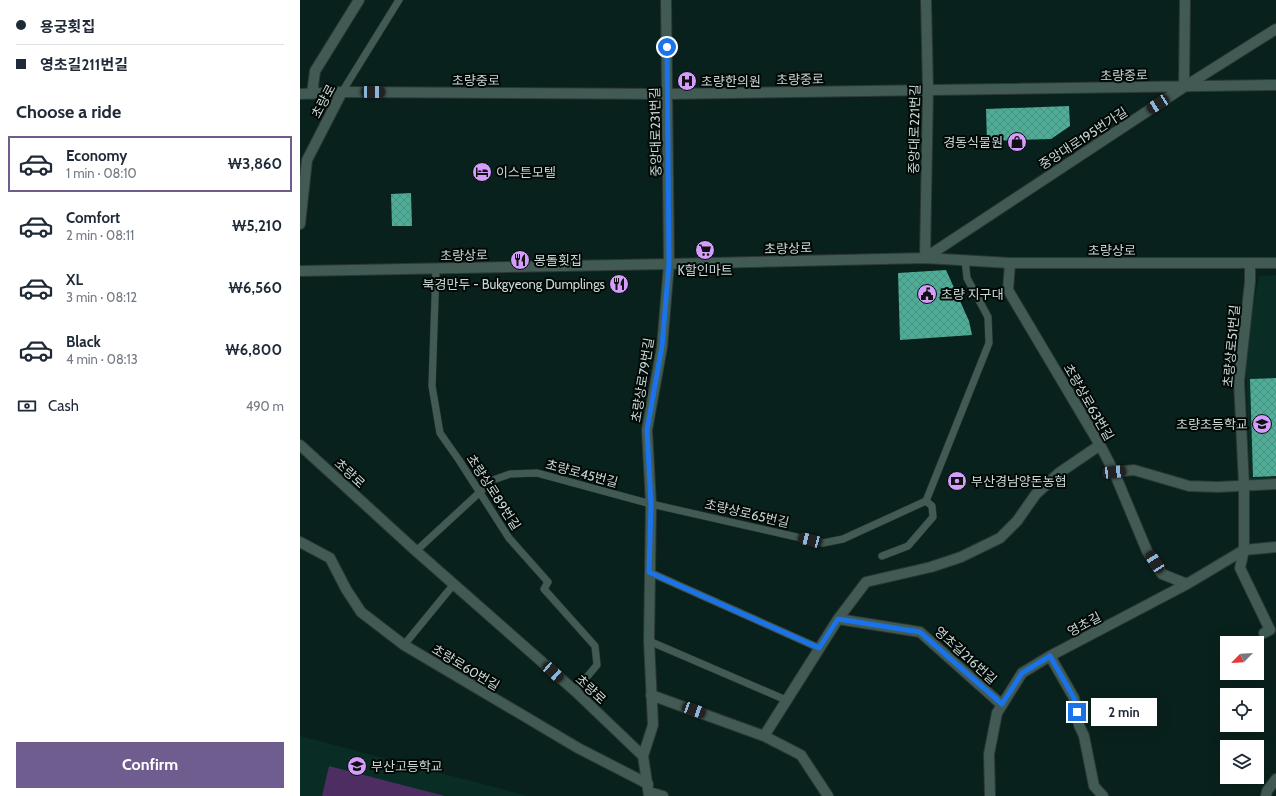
<!DOCTYPE html>
<meta charset="utf-8">
<style>
body{margin:0;font-family:Cabin,"Noto Sans KR",sans-serif;background:#f6f6f7;color:#1f2937;height:100vh;display:flex;flex-direction:column;font-size:15px;white-space:nowrap}
*{box-sizing:border-box;margin:0}
p{font-size:13px;color:#747a83}
.icon{flex:none;width:22px;height:22px;fill:none;stroke:currentColor;stroke-width:2;stroke-linecap:round;stroke-linejoin:round}
.map{position:relative;flex:1;overflow:hidden}
.drawer{display:flex;flex-direction:column;background:#fff;width:300px}
.drawer>*{flex:none}
.top-card{display:grid;align-content:center;height:88px;padding:0 16px;background:#fff}
.needle{width:26px;rotate:246deg}
.tools{position:absolute;left:920px;top:636px;display:grid;gap:8px}
.tools a{display:grid;place-items:center;width:44px;height:44px;border-radius:0px;background:#fff;box-shadow:0 4px 16px #0002;font-size:20px}
.end{position:absolute;width:18px;height:18px;margin:-9px;border:5px solid #1a73e8;background:#fff;box-shadow:0 0 0 2px #fff}
.from{border-radius:50%}
.bubble{position:absolute;height:28px;border-radius:0px;background:#fff;box-shadow:0 4px 16px #0002;font-size:13px;font-weight:700;line-height:28px;text-align:center}
.car{position:absolute;width:12px;height:24px;margin:-12px -6px;border-radius:5px;box-shadow:0 0 3px 1px #0007;background:linear-gradient(#222 24%,#8ab4d8 0 40%,#222 0 76%,#8ab4d8 0 86%,#222 0)}
.top-card b{display:flex;align-items:center;gap:14px;height:38px;font-size:15px}
.top-card b+b{border-top:1px solid #e0e1e3}
.top-card i{width:10px;height:10px;background:#1f2937}
ul{padding:0;list-style:none}
li{display:flex;align-items:center;gap:12px;height:56px;margin:0 8px 6px;padding:0 8px;border:2px solid transparent;border-radius:0px}
li div{flex:1}
li b{display:block;font-size:15px}
li em{font-style:normal;font-weight:700}
li.current{border-color:#705d8f}
li>.icon{width:36px;height:36px;stroke-width:1.5}
h2{padding:0 16px;font-size:18px;line-height:48px}
.pay{display:flex;align-items:center;gap:10px;height:44px;padding:0 16px;font-size:15px}
.pay p{margin-inline-start:auto}
.action{display:flex;gap:8px;margin-top:auto;padding:8px 16px}
.action a{flex:1;height:46px;border-radius:0px;background:#705d8f;color:#fff;font-size:16px;font-weight:700;line-height:46px;text-align:center}
main{display:flex;flex:1;min-height:0}
.map>svg:first-child{display:block}
.built{fill:#092c24}
.grass{fill:#4d2d62}
.building{fill:url(#building-cross-hatch)}
.lines{fill:none;stroke-linecap:round;stroke-linejoin:round}
.lane-casing{stroke:#2c3733;stroke-width:8}
.street-casing{stroke:#2c3733;stroke-width:12}
.secondary-casing{stroke:#2c3733;stroke-width:12}
.lane{stroke:#415a53;stroke-width:7}
.street{stroke:#415a53;stroke-width:10}
.secondary{stroke:#415a53;stroke-width:10}
.route{stroke:#1a73e8;stroke-width:5}
.labels{text-anchor:middle;dominant-baseline:central;stroke-width:4;stroke-linejoin:round;paint-order:stroke}
.street-label{font-size:13px;fill:#cad8d4;stroke:#020907}
.poi-label{font-size:13px;fill:#cad8d4;stroke:#020907;text-anchor:start}
</style>
<main>
<section class="drawer">
<div class="top-card">
<b><i class="from"></i>용궁횟집</b>
<b><i></i>영초길211번길</b>
</div>
<h2>Choose a ride</h2>
<ul>
<li class="current"><svg class="icon" aria-label="car" viewBox="0 0 24 24"><path d="M5 17H2v-5l4-1 3-4h7l3 4 3 1v5h-3M9 17h6M6 11h13"/><circle cx="7" cy="17" r="2"/><circle cx="17" cy="17" r="2"/></svg><div><b>Economy</b><p>1 min · 08:10</p></div><em>₩3,860</em></li>
<li><svg class="icon" aria-label="car" viewBox="0 0 24 24"><path d="M5 17H2v-5l4-1 3-4h7l3 4 3 1v5h-3M9 17h6M6 11h13"/><circle cx="7" cy="17" r="2"/><circle cx="17" cy="17" r="2"/></svg><div><b>Comfort</b><p>2 min · 08:11</p></div><em>₩5,210</em></li>
<li><svg class="icon" aria-label="car" viewBox="0 0 24 24"><path d="M5 17H2v-5l4-1 3-4h7l3 4 3 1v5h-3M9 17h6M6 11h13"/><circle cx="7" cy="17" r="2"/><circle cx="17" cy="17" r="2"/></svg><div><b>XL</b><p>3 min · 08:12</p></div><em>₩6,560</em></li>
<li><svg class="icon" aria-label="car" viewBox="0 0 24 24"><path d="M5 17H2v-5l4-1 3-4h7l3 4 3 1v5h-3M9 17h6M6 11h13"/><circle cx="7" cy="17" r="2"/><circle cx="17" cy="17" r="2"/></svg><div><b>Black</b><p>4 min · 08:13</p></div><em>₩6,800</em></li>
</ul>
<div class="pay"><svg class="icon" aria-label="cash" viewBox="0 0 24 24"><path d="M3 7h18v10H3z"/><circle cx="12" cy="12" r="2"/></svg>Cash<p>490 m</p></div>
<div class="action"><a>Confirm</a></div>
</section>
<div class="map">
<svg width="976" height="796" viewBox="0 0 976 796">
<defs>
<pattern id="building-cross-hatch" width="8" height="8" patternUnits="userSpaceOnUse"><rect width="8" height="8" fill="#4fac97"/><path d="M0 0l8 8M0 8l8-8" fill="none" stroke="#4a9181"/></pattern>
</defs>
<rect width="100%" height="100%" fill="#09211c"/>
<!-- built -->
<path class="built" d="M976 275V479L950 480 946 368 951 319 959 276Z
M0 736 228 796H0Z"/>
<!-- grass -->
<path class="grass" d="M29 766 145 796H22Z"/>
<!-- building -->
<path class="building" d="M769 106 770 126 751 139 687 141 686 109Z
M111 193 112 226H92L91 194Z
M646 270 669 321 672 335 600 340 598 273Z
M976 378V476L953 477 950 379Z"/>
<g class="lines">
<defs>
<path id="lane" d="M42 92 99 0
M136 269 132 386 140 433 159 460 209 538 248 582 244 589 295 646 297 665 275 691
M116 551 193 480 210 474 237 473 351 504 523 543 543 539 626 501 689 343 688 317 667 278 665 259
M582 556 608 546 633 517 632 506 626 501
M349 572 519 648
M349 641 486 700
M104 645 154 584"/>
<path id="street" d="M884 87 885 0
M0 94 42 92 7 160 0 224
M12 94 15 71 59 0
M625 258 628 90 626 0
M710 263 708 290 800 445 814 472 847 551 862 574 887 584
M950 264V282L939 381 944 485V550L940 568 970 630 964 633
M814 472 834 470 889 486 918 487 976 484
M0 542 30 558 46 589 61 612 104 645 278 748 348 784
M538 619 620 632 702 705
M750 656 774 698 779 725 784 736 794 786 803 796
M351 695 464 736 501 755 528 796
M464 736 538 619 566 582 631 567 661 557 700 538 717 521 736 494 759 473 800 445
M343 756 353 725 349 641 351 504 347 430 362 347 369 264 366 0
M690 796 689 754 697 713 722 673 750 656 887 584 944 550 976 547
M966 796 967 791 976 779"/>
<path id="secondary" d="M42 92 367 94 976 85
M625 258 884 87 976 29
M0 271 369 264 625 258 710 263H976
M0 445 116 551 275 691 343 756 349 796
M349 792 363 796"/>
</defs>
<!-- lane casing -->
<use href="#lane" class="lane-casing"/>
<!-- street casing -->
<use href="#street" class="street-casing"/>
<!-- secondary casing -->
<use href="#secondary" class="secondary-casing"/>
<!-- lane -->
<use href="#lane" class="lane"/>
<!-- street -->
<use href="#street" class="street"/>
<!-- secondary -->
<use href="#secondary" class="secondary"/>
</g>
<g class="lines">
<!-- route -->
<path class="route" d="M367 47 369 264 362 346 347 430 351 504 349 572 519 648 538 619 620 632 702 704 722 673 750 656 774 698 777 712"/>
</g>
<!-- icons -->
<defs>
<symbol id="hospital-disc" viewBox="-11 -11 22 22"><circle r="9.5" fill="#d49cfb" stroke="#020907"/><path d="M-5-5h3v3.5h4V-5h3V5h-3V1.5h-4V5h-3Z" fill="#111"/></symbol>
<symbol id="shop-disc" viewBox="-11 -11 22 22"><circle r="9.5" fill="#d49cfb" stroke="#020907"/><path d="M-5-2.5h2.3a2.7 3.5 0 0 1 5.4 0H5L5.5 6h-11ZM-1.5-2.5h3a1.5 2.3 0 0 0-3 0Z" fill="#111"/></symbol>
<symbol id="hotel-disc" viewBox="-11 -11 22 22"><circle r="9.5" fill="#d49cfb" stroke="#020907"/><path d="M-6-4.5h1.5V1H6V5H4.5V3h-9V5H-6ZM-4 0a1.8 1.8 0 1 1 3.6 0ZM.5 0V-2.5h3Q6-2.5 6 0Z" fill="#111"/></symbol>
<symbol id="supermarket-disc" viewBox="-11 -11 22 22"><circle r="9.5" fill="#d49cfb" stroke="#020907"/><path d="M-6-5.5h2.5l.6 2H6L4.5 2H-2.5L-4.4-4H-6ZM-1.5 3.2a1.3 1.3 0 1 0 .1 0ZM3 3.2a1.3 1.3 0 1 0 .1 0Z" fill="#111"/></symbol>
<symbol id="restaurant-disc" viewBox="-11 -11 22 22"><circle r="9.5" fill="#d49cfb" stroke="#020907"/><path d="M-5-6h1v4h1v-4h1v4h1v-4h1v5L-1.5 .5V6h-2V.5L-5-1ZM5-6V6H3V1.5H1.5Q1.5-4 5-6Z" fill="#111"/></symbol>
<symbol id="civic-disc" viewBox="-11 -11 22 22"><circle r="9.5" fill="#d49cfb" stroke="#020907"/><path d="M-.6-6.5H3V-4.5H.6V-3L4-1V1h2V6H-6V1h2V-1L-.6-3ZM-1.2 2.5V6h2.4V2.5Z" fill="#111"/></symbol>
<symbol id="school-disc" viewBox="-11 -11 22 22"><circle r="9.5" fill="#d49cfb" stroke="#020907"/><path d="M0-5L7-2L0 1L-7-2ZM-4 1L0 2.5L4 1V4Q0 6-4 4Z" fill="#111"/></symbol>
<symbol id="bank-disc" viewBox="-11 -11 22 22"><circle r="9.5" fill="#d49cfb" stroke="#020907"/><path d="M-6-4H6V4H-6ZM0-2.3a2.3 2.3 0 1 0 0 4.6a2.3 2.3 0 1 0 0-4.6Z" fill="#111"/></symbol>
</defs>
<g fill-rule="evenodd">
<use href="#hospital-disc" x="376" y="70" width="22" height="22"/>
<use href="#shop-disc" x="706" y="131" width="22" height="22"/>
<use href="#hotel-disc" x="171" y="161" width="22" height="22"/>
<use href="#supermarket-disc" x="394" y="239" width="22" height="22"/>
<use href="#restaurant-disc" x="209" y="249" width="22" height="22"/>
<use href="#restaurant-disc" x="308" y="273" width="22" height="22"/>
<use href="#civic-disc" x="616" y="283" width="22" height="22"/>
<use href="#school-disc" x="951" y="413" width="22" height="22"/>
<use href="#bank-disc" x="646" y="470" width="22" height="22"/>
<use href="#school-disc" x="46" y="755" width="22" height="22"/>
</g>
<g class="labels">
<!-- street labels -->
<g class="street-label">
<text transform="translate(824 75) rotate(-1)">초량중로</text>
<text transform="translate(500 79) rotate(-1)">초량중로</text>
<text x="176" y="80">초량중로</text>
<text transform="translate(23 101) rotate(-62)">초량로</text>
<text transform="translate(614 129) rotate(-89)">중앙대로221번길</text>
<text transform="translate(355 132) rotate(-91)">중앙대로231번길</text>
<text transform="translate(783 138) rotate(-33)">중앙대로195번가길</text>
<text transform="translate(488 248) rotate(-2)">초량상로</text>
<text x="812" y="250">초량상로</text>
<text transform="translate(164 255) rotate(-1)">초량상로</text>
<text transform="translate(931 346) rotate(-85)">초량상로51번길</text>
<text transform="translate(342 380) rotate(-81)">초량상로79번길</text>
<text transform="translate(789 402) rotate(60)">초량상로63번길</text>
<text transform="translate(50 473) rotate(43)">초량로</text>
<text transform="translate(282 473) rotate(15)">초량로45번길</text>
<text transform="translate(194 492) rotate(57)">초량상로89번길</text>
<text transform="translate(447 513) rotate(13)">초량상로65번길</text>
<text transform="translate(784 624) rotate(-28)">영초길</text>
<text transform="translate(666 655) rotate(42)">영초길216번길</text>
<text transform="translate(166 667) rotate(31)">초량로60번길</text>
<text transform="translate(291 689) rotate(43)">초량로</text>
</g>
<!-- poi labels -->
<g class="poi-label">
<text x="401" y="81">초량한의원</text>
<text x="703" y="142" text-anchor="end">경동식물원</text>
<text x="196" y="172">이스튼모텔</text>
<text x="234" y="260">몽돌횟집</text>
<text x="405" y="270" text-anchor="middle">K할인마트</text>
<text x="305" y="284" text-anchor="end">북경만두 - Bukgyeong Dumplings</text>
<text x="641" y="294">초량 지구대</text>
<text x="948" y="424" text-anchor="end">초량초등학교</text>
<text x="671" y="481">부산경남양돈농협</text>
<text x="71" y="766">부산고등학교</text>
</g>
</g>
</svg>
<div class="tools">
<a><svg class="needle" viewBox="-14 -14 28 28"><path d="M0-13l5 13h-10z" fill="#e53935"/><path d="M0 13l5-13h-10z" fill="#747a83"/></svg></a>
<a><svg class="icon" aria-label="locate" viewBox="0 0 24 24"><circle cx="12" cy="12" r="6"/><path d="M12 2v4M12 18v4M2 12h4M18 12h4"/></svg></a>
<a><svg class="icon" aria-label="layers" viewBox="0 0 24 24"><path d="M12 4l9 5-9 5-9-5zM3 14l9 5 9-5"/></svg></a>
</div>
<i class="end from" style="left:367px;top:47px"></i>
<i class="end" style="left:777px;top:712px"></i>
<div class="bubble" style="left:791px;top:698px;width:66px">2 min</div>
<i class="car" style="left:73px;top:92px;rotate:90deg"></i>
<i class="car" style="left:858px;top:104px;rotate:237deg"></i>
<i class="car" style="left:814px;top:472px;rotate:84deg"></i>
<i class="car" style="left:510px;top:540px;rotate:285deg"></i>
<i class="car" style="left:855px;top:562px;rotate:327deg"></i>
<i class="car" style="left:253px;top:672px;rotate:132deg"></i>
<i class="car" style="left:394px;top:710px;rotate:110deg"></i>
</div>
</main>
